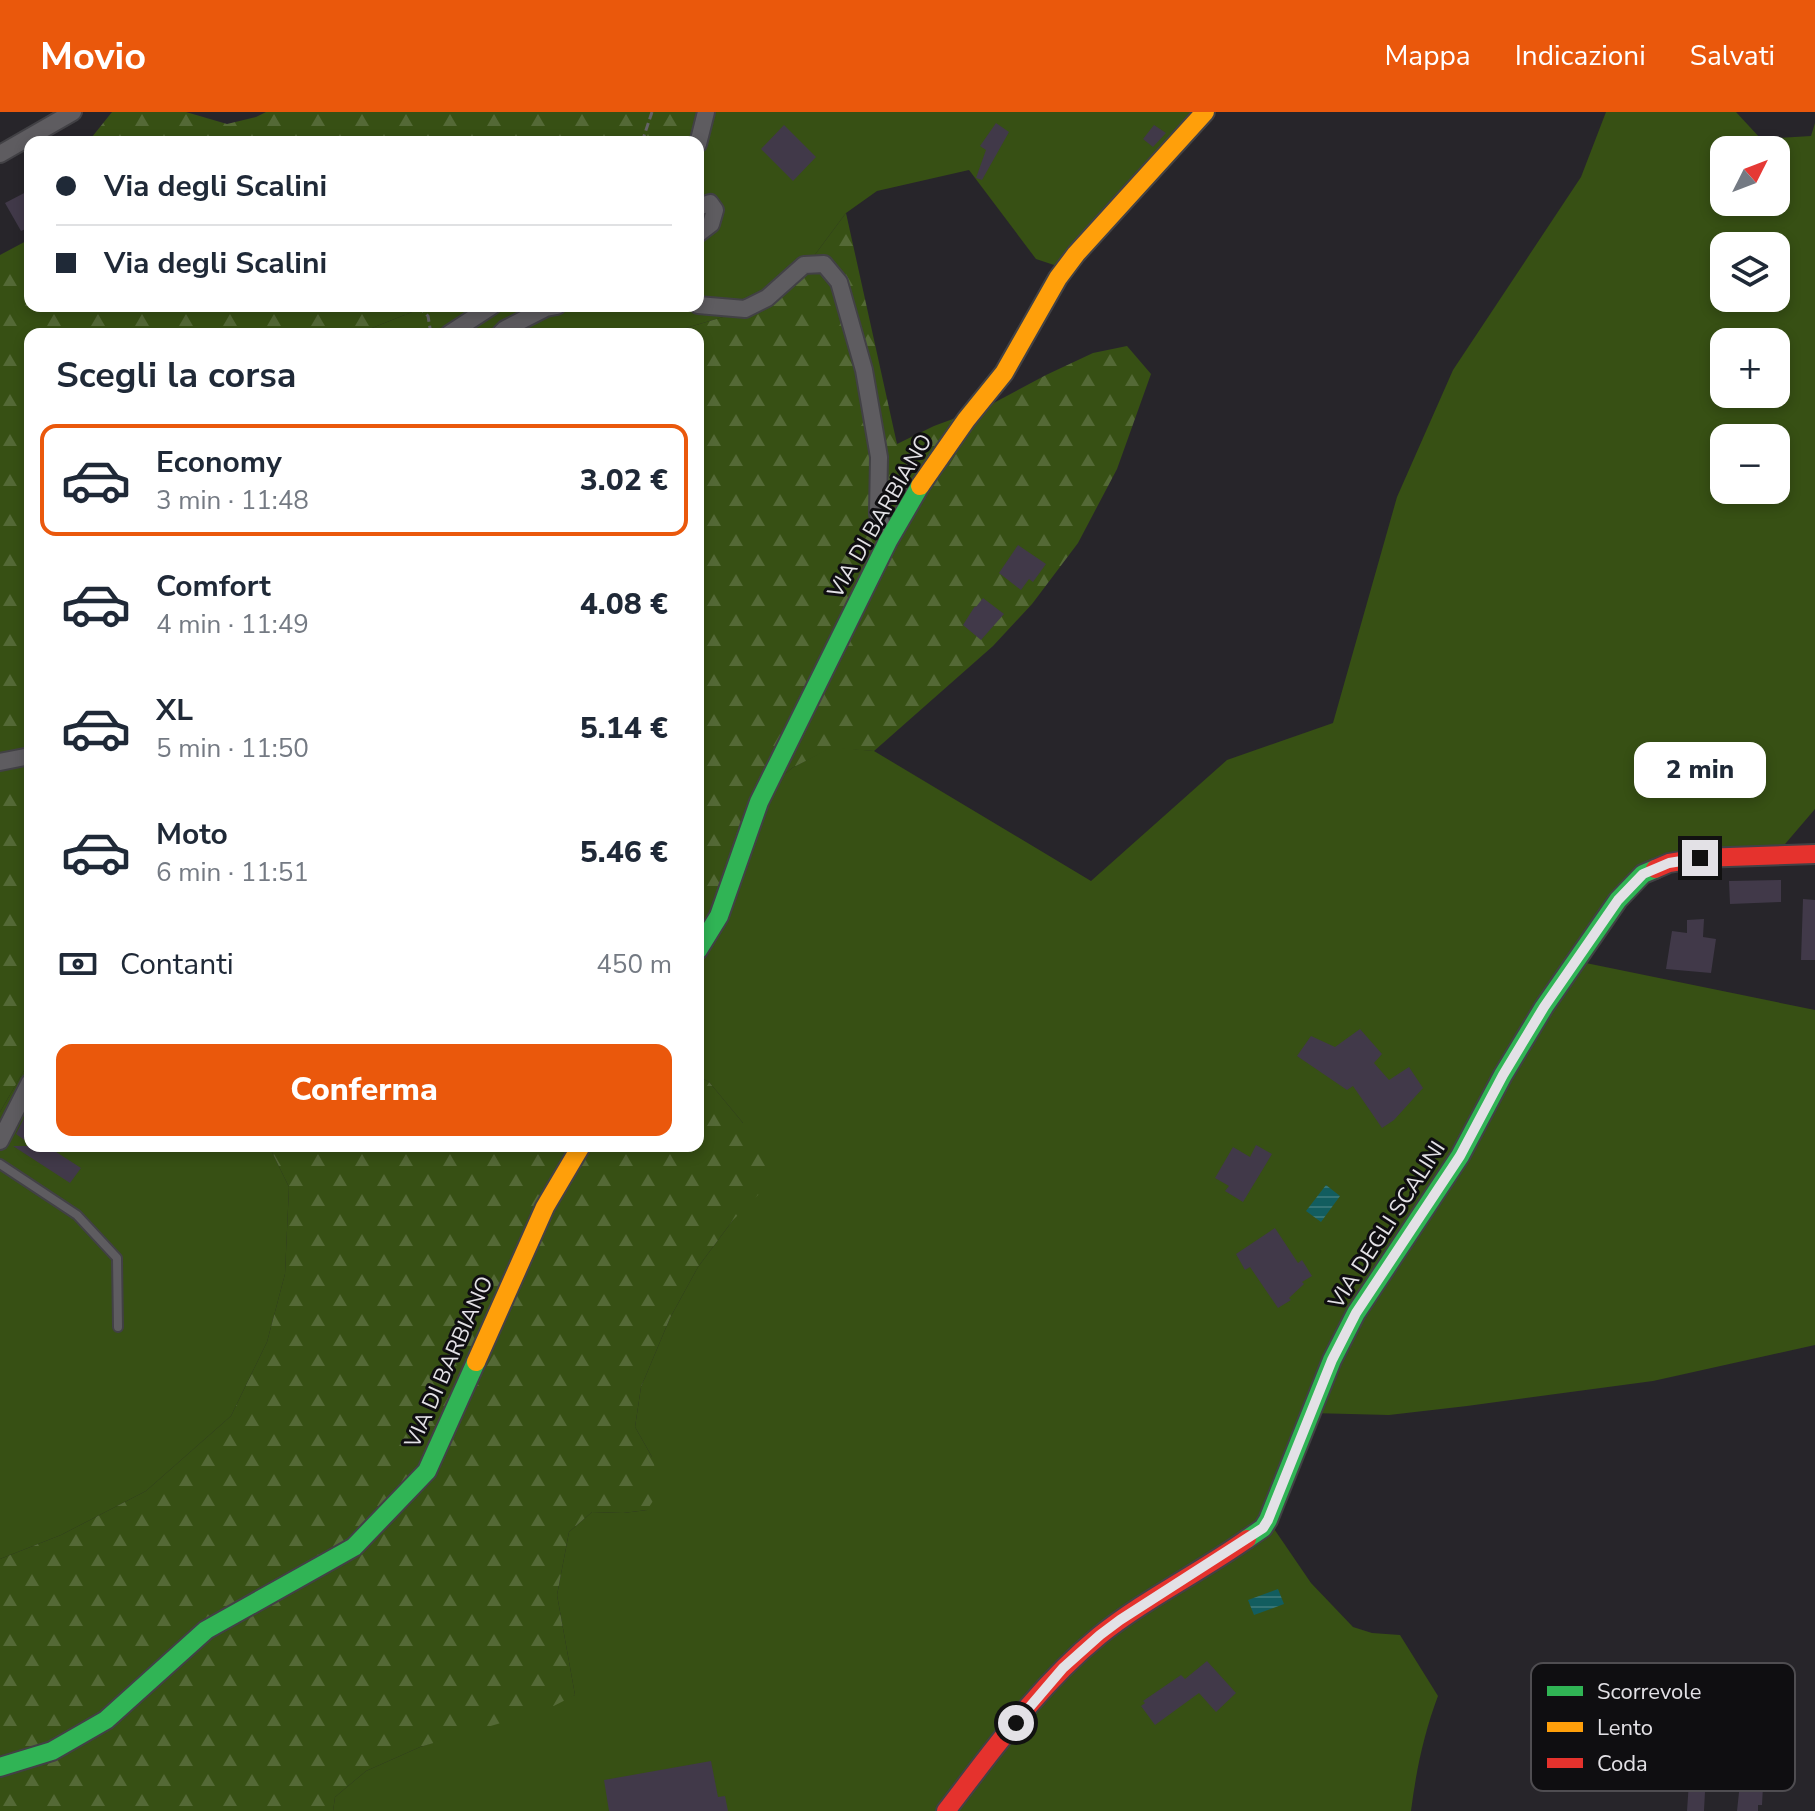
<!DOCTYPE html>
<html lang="it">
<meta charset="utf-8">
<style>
body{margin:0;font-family:"Nunito Sans",sans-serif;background:#f6f6f7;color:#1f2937;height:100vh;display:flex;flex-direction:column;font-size:30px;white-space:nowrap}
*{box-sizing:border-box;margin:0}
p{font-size:26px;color:#747a83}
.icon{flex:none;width:44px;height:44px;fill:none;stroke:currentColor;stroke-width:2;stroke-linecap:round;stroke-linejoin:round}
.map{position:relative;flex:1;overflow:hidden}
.side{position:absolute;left:24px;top:216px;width:680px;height:824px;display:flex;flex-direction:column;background:#fff;border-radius:16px;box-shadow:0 4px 12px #0003}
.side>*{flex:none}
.top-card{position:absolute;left:24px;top:24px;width:680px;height:176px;border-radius:16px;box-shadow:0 4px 12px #0003;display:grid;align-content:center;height:176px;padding:0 32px;background:#fff}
.needle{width:52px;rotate:48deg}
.tools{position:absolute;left:1710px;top:24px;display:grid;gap:16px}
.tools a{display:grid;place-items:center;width:80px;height:80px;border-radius:16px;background:#fff;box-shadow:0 4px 12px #0003;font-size:40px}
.end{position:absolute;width:36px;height:36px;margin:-18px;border:10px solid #e3e1e6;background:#111;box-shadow:0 0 0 4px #111}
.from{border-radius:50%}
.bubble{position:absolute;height:56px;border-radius:16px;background:#fff;box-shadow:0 4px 12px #0003;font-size:26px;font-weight:800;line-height:56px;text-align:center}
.top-card b{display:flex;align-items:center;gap:28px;height:76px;font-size:30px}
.top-card b+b{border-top:2px solid #e0e1e3}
.top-card i{width:20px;height:20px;background:#1f2937}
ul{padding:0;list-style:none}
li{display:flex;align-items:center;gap:24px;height:112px;margin:0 16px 12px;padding:0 16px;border:4px solid transparent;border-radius:16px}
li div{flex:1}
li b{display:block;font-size:30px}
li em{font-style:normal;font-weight:800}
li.active{border-color:#ea580c}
li>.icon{width:72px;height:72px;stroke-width:1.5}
h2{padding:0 32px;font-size:36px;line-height:96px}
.pay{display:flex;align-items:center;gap:20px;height:88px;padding:0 32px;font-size:30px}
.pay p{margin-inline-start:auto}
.primary-button{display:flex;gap:16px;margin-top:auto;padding:16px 32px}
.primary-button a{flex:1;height:92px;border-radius:16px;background:#ea580c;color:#fff;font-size:32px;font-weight:800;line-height:92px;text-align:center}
header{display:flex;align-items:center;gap:48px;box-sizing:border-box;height:112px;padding:0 40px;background:#ea580c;color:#fff}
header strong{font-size:38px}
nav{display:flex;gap:44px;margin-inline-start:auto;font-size:28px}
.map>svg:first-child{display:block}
.green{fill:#375014;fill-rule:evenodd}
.forest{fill:url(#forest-firs)}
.water{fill:url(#water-rules)}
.building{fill:#413949}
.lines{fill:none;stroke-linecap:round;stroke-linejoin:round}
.lane-casing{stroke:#424145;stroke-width:12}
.street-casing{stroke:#424145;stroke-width:20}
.fast-casing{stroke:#424145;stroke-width:22}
.slow-casing{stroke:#424145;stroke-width:22}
.jam-casing{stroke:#424145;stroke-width:22}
.path{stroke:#646366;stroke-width:3;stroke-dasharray:8 4;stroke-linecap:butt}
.lane{stroke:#5e5c60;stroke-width:8}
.street{stroke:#5e5c60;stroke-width:16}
.fast{stroke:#30b455;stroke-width:18}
.slow{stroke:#ff9f0a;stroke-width:18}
.jam{stroke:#e5322d;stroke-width:18}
.route{stroke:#e3e1e6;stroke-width:10}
.labels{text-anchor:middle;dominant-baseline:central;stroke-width:6;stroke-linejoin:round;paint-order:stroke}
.street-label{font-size:22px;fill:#e3e1e6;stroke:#0f0e11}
.key{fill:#0f0e11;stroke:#4f4d51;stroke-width:2}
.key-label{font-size:22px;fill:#e3e1e6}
</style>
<header>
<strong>Movio</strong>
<nav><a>Mappa</a><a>Indicazioni</a><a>Salvati</a></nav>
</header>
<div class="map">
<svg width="1815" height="1699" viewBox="0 0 1815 1699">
<defs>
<pattern id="forest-firs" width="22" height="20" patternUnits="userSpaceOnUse" patternTransform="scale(2)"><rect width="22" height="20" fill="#375014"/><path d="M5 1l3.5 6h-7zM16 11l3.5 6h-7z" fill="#546936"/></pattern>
<pattern id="water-rules" width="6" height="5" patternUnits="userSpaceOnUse" patternTransform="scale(2)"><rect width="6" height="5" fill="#125d5f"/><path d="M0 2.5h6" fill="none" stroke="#347476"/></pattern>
</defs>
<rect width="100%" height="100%" fill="#27252a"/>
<!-- green -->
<path class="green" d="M698 0H1208L1066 157 1036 147 969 58 877 79 846 101 811 148 740 200 666 222H357L427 194H698V30H688Z
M1606 0H1736L1761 27 1811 24 1815 11V697L1774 745 1666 749 1576 849 1815 898V1233L1653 1269 1467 1294 1389 1303 1311 1301 1268 1408 1311 1471 1353 1515 1372 1521 1400 1523 1438 1584C1424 1621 1416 1659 1411 1699H333L335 1685 366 1659 420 1635 575 1583 557 1483 569 1420 592 1400 623 1401 647 1398 652 1345 635 1315 641 1275 670 1206 698 1155 733 1108 743 1011 709 970 698 964V827L755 687 792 656 831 635 874 639 1091 769 1227 648 1333 611 1397 385 1453 258 1581 65ZM1724 38H1776V90H1724ZM1724 134H1776V186H1724ZM1724 230H1776V282H1724ZM1724 326H1776V378H1724Z
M30 948V1034H269L289 1075 285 1162 267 1230 231 1304 146 1379 61 1423 0 1447V1000Z"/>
<!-- forest -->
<path class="forest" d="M112 0H186L227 12 256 5 266 0H698L688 30H88Z
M846 101 897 332 934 314 988 294 1046 263 1093 241 1127 234 1151 262 1117 357 1078 431 1032 492 993 534 874 639 831 636 792 656 756 687 698 827V222H666L740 200 811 148Z
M30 127V194H427L357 222H30V948L0 1000V143Z
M698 964 709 970 743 1011 788 1053 733 1108 698 1155 670 1206 641 1275 635 1315 652 1345 661 1377 647 1398 623 1401 592 1400 569 1420 557 1483 575 1583 548 1597 420 1635 366 1659 335 1685 333 1699H0V1447L61 1423 146 1379 231 1304 267 1230 285 1162 289 1075 269 1034H698Z"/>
<!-- water -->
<path class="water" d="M1326 1073 1340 1084 1321 1110 1306 1099Z
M1278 1477 1284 1492 1254 1503 1248 1488Z"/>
<!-- building -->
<path class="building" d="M996 11 1009 20 982 68 976 66 986 38 980 34Z
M784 13 816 45 793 69 761 37Z
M1154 13 1166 21 1153 35 1143 27Z
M30 78V115L21 119 5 91Z
M1018 433 1046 452 1033 470 1029 467 1021 478 999 461Z
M983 486 1004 502 981 528 963 513 975 494 976 495Z
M1781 768V790L1730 792 1729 769Z
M1803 787 1815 788V848H1801Z
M1704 807 1703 825 1716 827 1711 861 1666 857 1672 819 1687 821V808Z
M1360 917 1382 942 1374 951 1389 968 1409 955 1423 976 1394 1008 1382 1016 1353 974 1347 978 1297 944 1311 924 1335 935Z
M30 994V1032L16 1022Z
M1256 1033 1272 1042 1243 1090 1225 1079 1229 1074 1215 1066 1233 1035 1250 1045Z
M13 1034H47L81 1056 70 1071Z
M1275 1116 1298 1151 1302 1148 1312 1164 1302 1170 1304 1172 1289 1186 1291 1188 1278 1196 1250 1155 1245 1158 1236 1142Z
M1207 1549 1236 1581 1216 1600 1199 1581 1155 1613 1141 1594 1145 1591 1143 1589 1181 1563 1185 1567Z
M1701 1638 1706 1660 1704 1699H1687L1689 1670 1683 1641Z
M1754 1640 1756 1648H1760L1764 1673 1763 1674 1762 1693H1758V1699H1737L1740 1671 1734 1643Z
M711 1649 718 1685 725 1684 728 1699H609L604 1668Z"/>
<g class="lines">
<defs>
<path id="lane" d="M0 1052 77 1103 117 1146 118 1215"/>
<path id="street" d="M698 32 706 0
M0 42 73 0
M698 95 710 91 715 98 711 112 698 122
M698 193 745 197 767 186 804 153 824 152 839 170 864 258 879 345 878 402 888 429
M449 222 492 194
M500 222 505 217 546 196 557 194
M0 650 30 644
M0 1029 30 970"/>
<path id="fast" d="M698 838 719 804 759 690 888 429 920 374
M1247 1427 1263 1416 1268 1408 1332 1248 1356 1201 1460 1044 1503 963 1544 895 1618 788 1643 762 1655 757
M0 1655 52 1639 106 1608 206 1518 354 1435 427 1359 476 1250"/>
<path id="slow" d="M920 374 966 308 1004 261 1058 166 1076 142 1205 0
M476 1250 545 1095 581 1034"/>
<path id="jam" d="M1655 757 1669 751 1700 746 1815 742
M946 1699C993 1638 1039 1573 1099 1524 1145 1487 1199 1461 1247 1427"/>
</defs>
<!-- lane casing -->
<use href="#lane" class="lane-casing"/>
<!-- street casing -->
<use href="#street" class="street-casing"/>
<!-- fast casing -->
<use href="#fast" class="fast-casing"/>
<!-- slow casing -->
<use href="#slow" class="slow-casing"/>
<!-- jam casing -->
<use href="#jam" class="jam-casing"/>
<!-- path -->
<path class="path" d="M642 30 652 0
M418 194 428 204 431 222"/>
<!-- lane -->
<use href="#lane" class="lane"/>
<!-- street -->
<use href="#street" class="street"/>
<!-- fast -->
<use href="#fast" class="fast"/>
<!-- slow -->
<use href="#slow" class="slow"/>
<!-- jam -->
<use href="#jam" class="jam"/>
</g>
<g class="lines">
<!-- route -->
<path class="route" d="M1016 1611 1063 1556 1100 1523 1120 1508 1263 1416 1268 1408 1332 1248 1356 1201 1460 1044 1503 963 1544 895 1618 788 1643 762 1669 751 1700 746"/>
</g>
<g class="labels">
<!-- street labels -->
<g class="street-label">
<text transform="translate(880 404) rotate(-60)">VIA DI BARBIANO</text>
<text transform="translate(1387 1113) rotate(-57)">VIA DEGLI SCALINI</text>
<text transform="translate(449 1250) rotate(-66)">VIA DI BARBIANO</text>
</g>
</g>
<!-- legend -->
<rect x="1531" y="1551" width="264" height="128" rx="12" class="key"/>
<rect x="1547" y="1574" width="36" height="10" fill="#30b455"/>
<rect x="1547" y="1610" width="36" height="10" fill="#ff9f0a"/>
<rect x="1547" y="1646" width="36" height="10" fill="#e5322d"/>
<g class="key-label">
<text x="1597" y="1587">Scorrevole</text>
<text x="1597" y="1623">Lento</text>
<text x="1597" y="1659">Coda</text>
</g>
</svg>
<div class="tools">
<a><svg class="needle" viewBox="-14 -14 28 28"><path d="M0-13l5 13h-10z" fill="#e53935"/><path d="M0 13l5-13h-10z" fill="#747a83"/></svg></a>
<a><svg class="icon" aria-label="layers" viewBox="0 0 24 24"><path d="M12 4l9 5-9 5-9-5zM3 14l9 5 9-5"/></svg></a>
<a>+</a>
<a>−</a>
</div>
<i class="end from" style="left:1016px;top:1611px"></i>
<i class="end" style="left:1700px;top:746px"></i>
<div class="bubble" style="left:1634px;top:630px;width:132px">2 min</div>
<div class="top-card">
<b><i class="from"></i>Via degli Scalini</b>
<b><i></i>Via degli Scalini</b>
</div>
<section class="side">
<h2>Scegli la corsa</h2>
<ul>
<li class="active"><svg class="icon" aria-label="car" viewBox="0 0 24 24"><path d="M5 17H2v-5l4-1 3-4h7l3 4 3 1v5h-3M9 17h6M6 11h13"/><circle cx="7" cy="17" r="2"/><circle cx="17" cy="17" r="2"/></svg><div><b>Economy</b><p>3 min · 11:48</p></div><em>3.02 €</em></li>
<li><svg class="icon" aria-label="car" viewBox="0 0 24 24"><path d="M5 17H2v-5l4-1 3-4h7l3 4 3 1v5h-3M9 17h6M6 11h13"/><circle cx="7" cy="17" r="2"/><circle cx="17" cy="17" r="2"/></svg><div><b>Comfort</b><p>4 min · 11:49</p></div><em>4.08 €</em></li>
<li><svg class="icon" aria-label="car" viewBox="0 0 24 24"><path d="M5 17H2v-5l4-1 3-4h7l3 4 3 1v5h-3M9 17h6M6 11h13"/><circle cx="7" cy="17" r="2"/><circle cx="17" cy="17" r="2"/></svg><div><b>XL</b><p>5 min · 11:50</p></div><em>5.14 €</em></li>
<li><svg class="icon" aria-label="car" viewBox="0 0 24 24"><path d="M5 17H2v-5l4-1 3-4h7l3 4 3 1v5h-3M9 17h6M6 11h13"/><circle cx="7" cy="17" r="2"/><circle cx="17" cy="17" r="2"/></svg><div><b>Moto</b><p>6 min · 11:51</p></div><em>5.46 €</em></li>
</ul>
<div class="pay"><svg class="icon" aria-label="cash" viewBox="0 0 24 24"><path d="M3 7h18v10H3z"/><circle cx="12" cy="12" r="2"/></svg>Contanti<p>450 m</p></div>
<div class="primary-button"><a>Conferma</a></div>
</section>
</div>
